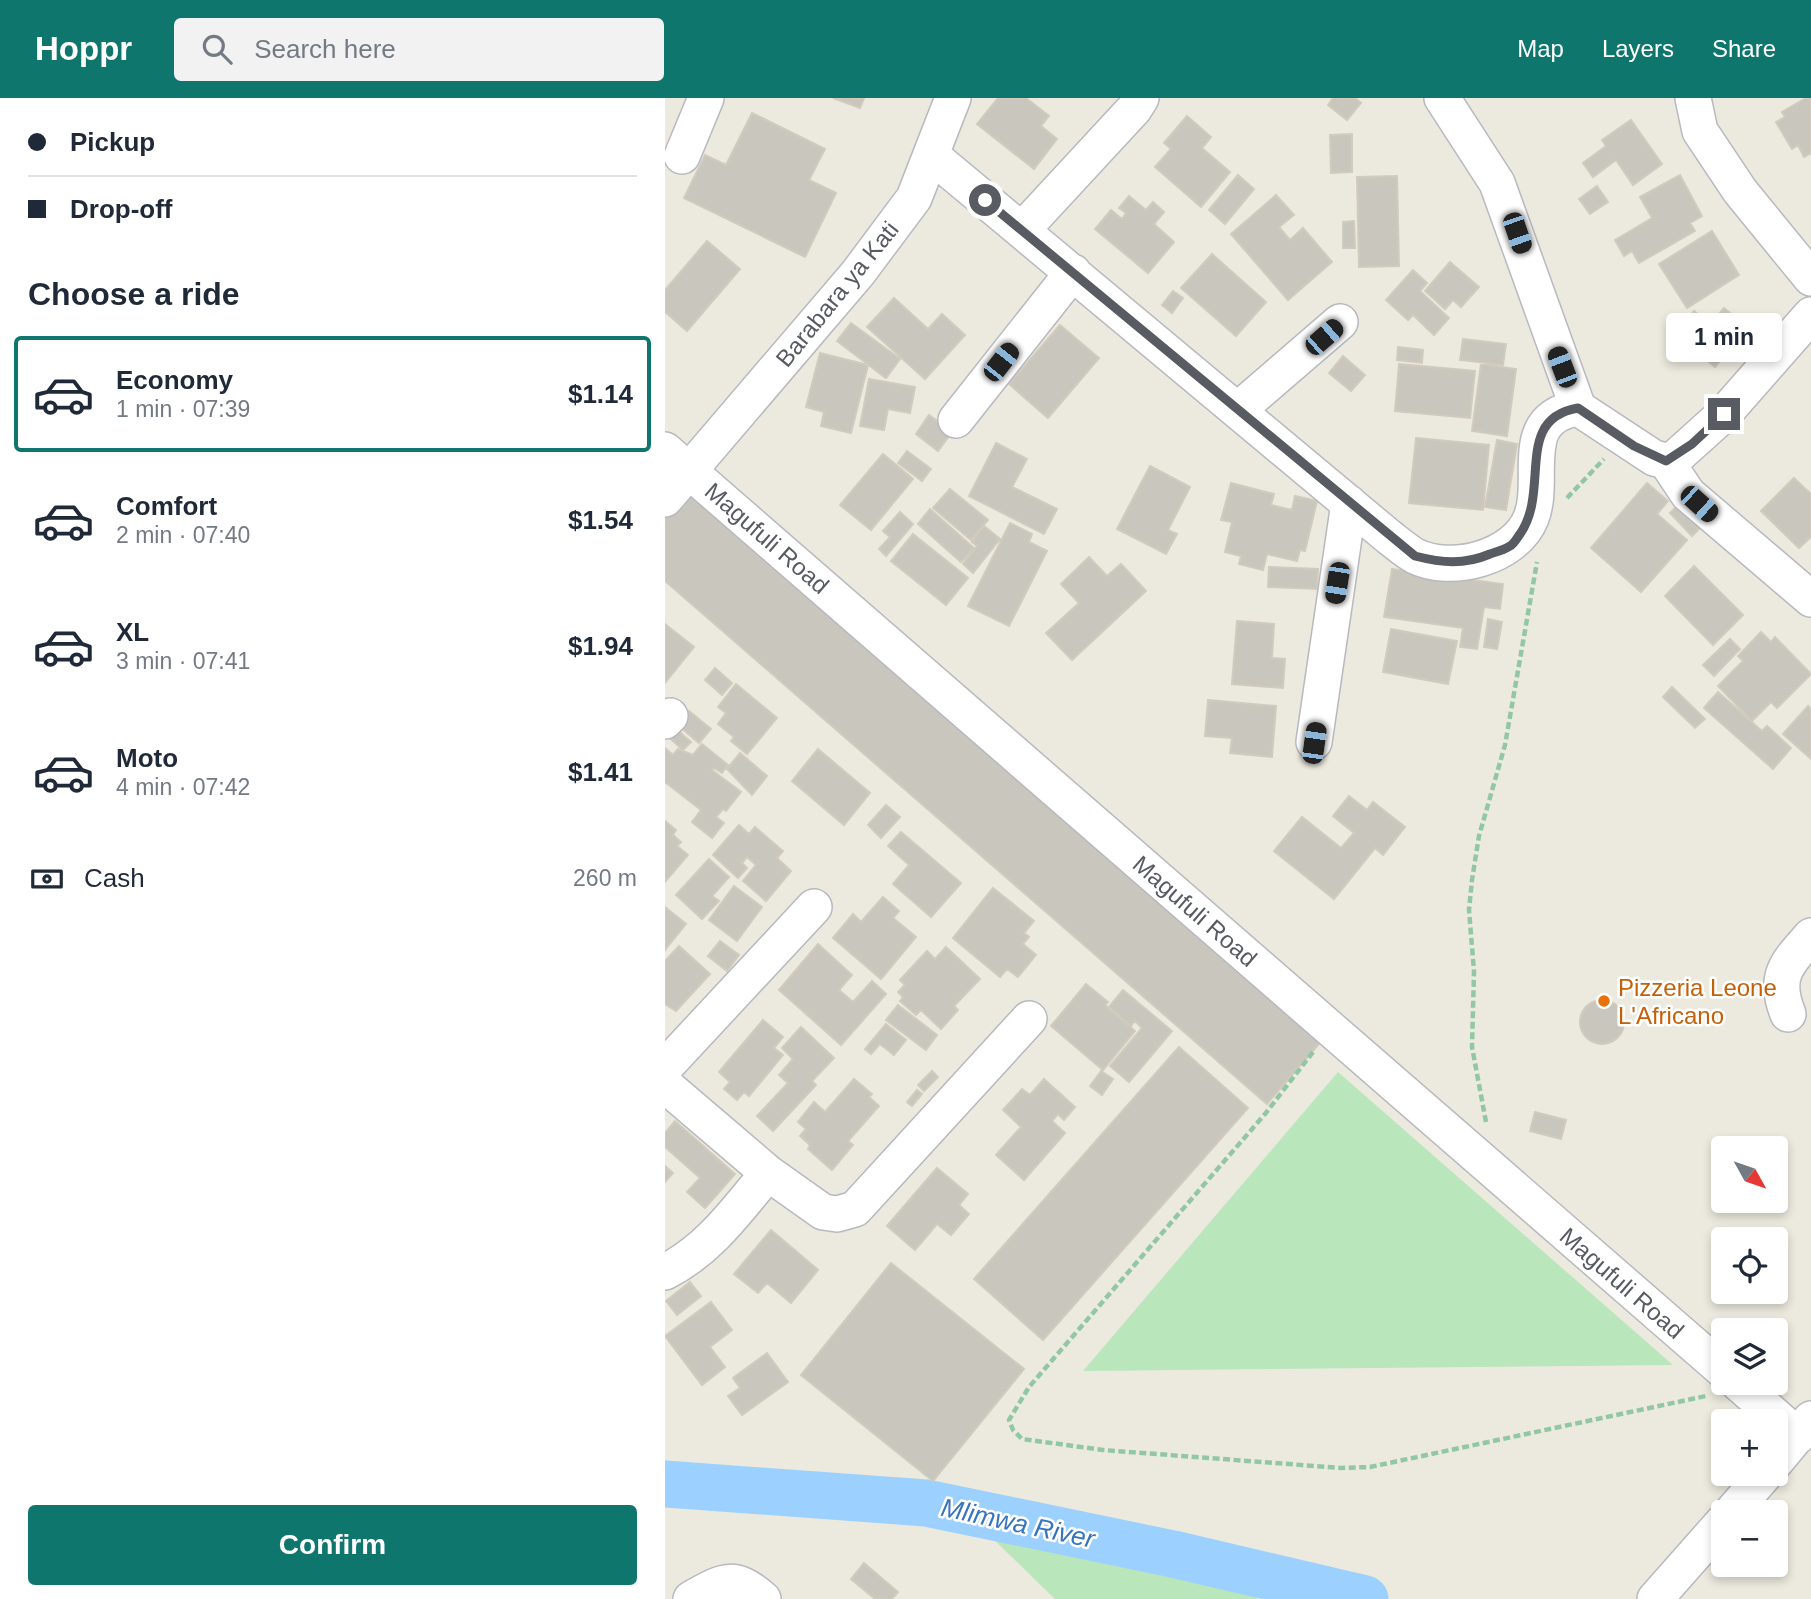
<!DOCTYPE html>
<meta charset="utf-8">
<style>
body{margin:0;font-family:Helvetica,sans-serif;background:#f2f2f3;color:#1f2937;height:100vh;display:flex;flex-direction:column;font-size:26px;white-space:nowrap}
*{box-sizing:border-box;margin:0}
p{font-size:23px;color:#747a83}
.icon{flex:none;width:38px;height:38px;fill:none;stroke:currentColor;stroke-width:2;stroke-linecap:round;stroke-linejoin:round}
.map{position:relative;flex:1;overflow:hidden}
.panel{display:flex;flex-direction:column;background:#fff;width:665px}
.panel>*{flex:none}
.banner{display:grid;align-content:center;height:154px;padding:0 28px;background:#fff}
.needle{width:46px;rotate:130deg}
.fabs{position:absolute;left:1046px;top:1038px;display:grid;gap:14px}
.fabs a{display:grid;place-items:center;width:77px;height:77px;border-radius:7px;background:#fff;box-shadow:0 4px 10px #0003;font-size:35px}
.end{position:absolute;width:32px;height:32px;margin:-16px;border:9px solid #585b61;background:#fff;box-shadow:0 0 0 4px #fff}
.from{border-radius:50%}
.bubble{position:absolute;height:49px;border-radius:7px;background:#fff;box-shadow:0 4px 10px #0003;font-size:23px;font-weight:700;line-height:49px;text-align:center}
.car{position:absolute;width:21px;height:42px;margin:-21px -10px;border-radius:9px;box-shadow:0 0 5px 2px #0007;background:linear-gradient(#222 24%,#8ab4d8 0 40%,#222 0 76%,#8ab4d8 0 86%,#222 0)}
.banner b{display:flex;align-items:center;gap:24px;height:66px;font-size:26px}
.banner b+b{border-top:2px solid #e0e1e3}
.banner i{width:18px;height:18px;background:#1f2937}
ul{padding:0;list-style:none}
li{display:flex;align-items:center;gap:21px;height:116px;margin:0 14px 10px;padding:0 14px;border:4px solid transparent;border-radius:7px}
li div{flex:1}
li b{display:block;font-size:26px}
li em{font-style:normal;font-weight:700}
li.current{border-color:#0f766e}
li>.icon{width:63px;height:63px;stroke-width:1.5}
h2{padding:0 28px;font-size:32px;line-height:84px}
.pay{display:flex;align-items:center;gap:18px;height:77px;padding:0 28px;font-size:26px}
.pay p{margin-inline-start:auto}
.action{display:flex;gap:14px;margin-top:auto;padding:14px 28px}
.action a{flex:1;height:80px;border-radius:7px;background:#0f766e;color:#fff;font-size:28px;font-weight:700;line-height:80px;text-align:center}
header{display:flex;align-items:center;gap:42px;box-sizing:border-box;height:98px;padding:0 35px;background:#0f766e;color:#fff}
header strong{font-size:33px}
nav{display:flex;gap:38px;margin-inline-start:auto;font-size:24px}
.search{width:490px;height:63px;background:#f2f2f3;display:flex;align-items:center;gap:18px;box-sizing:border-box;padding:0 24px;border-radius:7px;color:#747a83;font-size:26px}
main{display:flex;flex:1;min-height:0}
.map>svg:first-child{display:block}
.green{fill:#b9e6bb}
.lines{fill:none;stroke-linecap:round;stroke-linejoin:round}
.river{stroke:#9cd0ff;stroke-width:47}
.building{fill:#c9c6be;stroke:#d1cbbd;stroke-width:2}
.minor-casing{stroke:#b7b9bf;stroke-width:38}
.path{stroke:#92c7a3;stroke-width:4.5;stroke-dasharray:7 3.5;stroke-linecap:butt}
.minor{stroke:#fff;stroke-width:35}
.route{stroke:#585b61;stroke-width:9}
.food-dot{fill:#e8710a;stroke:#fff;stroke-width:2.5}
.labels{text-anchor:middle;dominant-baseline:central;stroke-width:5;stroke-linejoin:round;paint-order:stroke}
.street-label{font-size:24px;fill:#585b61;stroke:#fff}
.food-label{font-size:24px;fill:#c56008;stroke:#fff;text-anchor:start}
.water-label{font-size:26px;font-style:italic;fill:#3674bf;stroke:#fff}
</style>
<header>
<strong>Hoppr</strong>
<div class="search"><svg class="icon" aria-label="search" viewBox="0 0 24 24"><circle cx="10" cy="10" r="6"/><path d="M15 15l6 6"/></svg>Search here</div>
<nav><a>Map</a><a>Layers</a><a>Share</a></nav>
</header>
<main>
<section class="panel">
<div class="banner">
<b><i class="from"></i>Pickup</b>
<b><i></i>Drop-off</b>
</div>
<h2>Choose a ride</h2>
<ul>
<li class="current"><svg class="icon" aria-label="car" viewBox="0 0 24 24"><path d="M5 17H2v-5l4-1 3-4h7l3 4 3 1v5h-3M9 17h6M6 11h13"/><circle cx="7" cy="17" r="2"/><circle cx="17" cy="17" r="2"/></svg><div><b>Economy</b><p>1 min · 07:39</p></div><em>$1.14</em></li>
<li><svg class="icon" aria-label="car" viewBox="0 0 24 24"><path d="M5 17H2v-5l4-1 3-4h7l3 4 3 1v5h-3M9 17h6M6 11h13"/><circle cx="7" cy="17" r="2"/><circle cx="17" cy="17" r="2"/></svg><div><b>Comfort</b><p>2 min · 07:40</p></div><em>$1.54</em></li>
<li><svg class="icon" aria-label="car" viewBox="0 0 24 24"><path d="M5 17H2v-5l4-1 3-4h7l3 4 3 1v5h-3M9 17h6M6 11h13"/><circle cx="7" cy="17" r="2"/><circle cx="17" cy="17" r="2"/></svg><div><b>XL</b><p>3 min · 07:41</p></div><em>$1.94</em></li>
<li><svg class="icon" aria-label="car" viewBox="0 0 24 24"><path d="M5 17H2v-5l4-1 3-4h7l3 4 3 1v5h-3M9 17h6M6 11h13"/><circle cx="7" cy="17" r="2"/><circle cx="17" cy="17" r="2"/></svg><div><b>Moto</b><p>4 min · 07:42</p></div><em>$1.41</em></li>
</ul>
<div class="pay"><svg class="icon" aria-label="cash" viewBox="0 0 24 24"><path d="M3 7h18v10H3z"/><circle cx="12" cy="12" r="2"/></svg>Cash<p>260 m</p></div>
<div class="action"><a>Confirm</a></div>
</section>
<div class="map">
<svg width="1146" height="1501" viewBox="0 0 1146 1501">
<rect width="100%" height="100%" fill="#eceade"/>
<!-- green -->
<path class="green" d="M673 974 1008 1267 418 1273Z
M320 1433 596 1496 592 1501H390Z"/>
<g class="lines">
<!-- river -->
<path class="river" d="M0 1386 261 1405 508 1456 700 1501"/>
</g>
<!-- building -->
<path class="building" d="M168 0H199L195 10Z
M333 0H361L384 18 376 28 392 41 369 71 312 26Z
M668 0H690L696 5 682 22 663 7Z
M1141 0H1146V55L1139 59 1133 47 1127 51 1111 24 1120 19 1117 14Z
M87 15 160 51 144 82 171 95 140 159 19 100 40 57 61 67Z
M522 18 546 39 537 50 565 74 536 109 490 69 506 51 499 45Z
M966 22 997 66 968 87 951 62 928 79 918 65 941 48 937 42Z
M687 36V74L666 75 665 37Z
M573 77 589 91 560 126 544 112Z
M1015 77 1037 118 1025 125 1030 133 974 165 967 153 959 158 950 142 987 120 975 99Z
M732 78 734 168 694 169 692 79Z
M932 88 943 104 925 116 914 101Z
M611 97 629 117 614 129 625 142 638 130 667 164 623 202 566 136Z
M464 98 481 112 488 104 499 114 489 126 509 144 483 175 430 131 446 112 457 121 461 115 454 110Z
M689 123 690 150H678V124Z
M1047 133 1074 177 1022 210 994 166Z
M42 143 75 171 22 233 0 214V192Z
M547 156 601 204 571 238 516 190Z
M785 164 814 189 796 209 788 202 780 211 760 193Z
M748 172 762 185 755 193 784 220 769 237 748 217 743 222 721 202Z
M508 193 518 200 507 215 497 207Z
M229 200 263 231 277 216 300 237 260 281 202 229Z
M1059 210 1090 235 1070 261 1062 254 1050 269 1027 250 1031 245 1014 231 1029 213 1045 227Z
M186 225 235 261 221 280 172 243Z
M395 227 434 260 383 320 344 286Z
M798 241 841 246 838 267 795 262Z
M733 249 758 252 757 265 732 262Z
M155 255 203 267 186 335 156 328 159 314 141 309Z
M678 258 700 277 686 293 664 275Z
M734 266 810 273 805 320 730 313Z
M816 266 851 271 842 338 807 333Z
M204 281 250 289 245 315 223 311 219 332 195 328Z
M264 317 287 334 273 353 251 336Z
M751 340 824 347 818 412 744 405Z
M832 342 852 346 841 412 820 409Z
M331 345 362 361 347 389 392 411 379 436 304 398Z
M242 353 266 371 257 383 233 365Z
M218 356 248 381 206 432 175 407Z
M485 368 525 389 503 432 512 436 501 456 452 431Z
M25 373 666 932 602 1006 0 483V402Z
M1129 380 1146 396V439L1134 450 1096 413Z
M566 385 609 396 606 407 627 412 630 398 652 403 640 453 635 452 632 463 602 456 598 472 574 466 576 458 560 454 567 424 556 422Z
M982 385 1003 403 992 416 1022 442 976 494 926 450Z
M285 391 323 422 306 442 268 410Z
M1016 404 1038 427 1027 438 1005 415Z
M265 411 309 450 296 464 253 426Z
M235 414 248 426 221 458 214 451 225 439 218 433Z
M345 425 367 436 364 444 382 453 344 528 303 508Z
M319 428 335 441 308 475 298 466 312 448 307 444Z
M248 436 303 480 281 507 226 463Z
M424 459 442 478 456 466 481 493 407 562 381 535 414 505 396 486Z
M1029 468 1078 517 1048 547 1000 498Z
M604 469 653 471 652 491 603 489Z
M727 471 838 486 835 511 819 509 812 551 795 549 798 530 719 519Z
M823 521 837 524 832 551 819 549Z
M572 523 609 526 607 560 620 561 618 590 567 586Z
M0 526 29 549 0 585Z
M726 531 792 543 783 586 718 574Z
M1096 534 1106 544 1110 539 1146 576 1112 610 1106 604 1087 623 1053 588 1078 563 1073 558Z
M1065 541 1075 551 1049 578 1038 567Z
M50 570 67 585 57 597 40 582Z
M71 586 112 620 82 656 66 643 69 639 53 626 61 615 53 609Z
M1007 589 1040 621 1030 630 998 599Z
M1053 594 1097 633 1102 628 1126 650 1108 671 1039 610Z
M543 602 611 608 607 659 565 655 567 640 540 638Z
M1143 608 1146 611V661L1118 636Z
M24 613 46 631 34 645 13 627Z
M9 629 26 644 18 652 1 637Z
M37 646 63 667 57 675 49 670 47 672 76 694 61 713 58 711 51 719 59 725 47 740 27 724 36 712 0 684V650L8 657 13 651 28 657Z
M153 651 205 695 179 727 127 683Z
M75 655 102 678 87 697 62 671Z
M684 698 702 712 708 704 740 729 718 757 710 750 669 801 609 753 637 719 676 750 689 735 668 718Z
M221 707 235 719 216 740 203 727Z
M0 723 11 732 8 737 16 744 12 748 23 757 0 784Z
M74 727 84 736 90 729 118 753 112 760 126 773 101 803 78 783 91 767 82 759 77 765 82 770 73 780 48 757Z
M236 734 296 785 266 819 228 786 244 767 223 748Z
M44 761 64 779 47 798 54 803 37 821 11 797Z
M69 788 97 809 72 843 44 822Z
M328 790 369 823 359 835 364 839 358 846 371 857 353 879 342 871 335 879 288 840Z
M218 799 234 813 228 820 251 839 216 881 168 840 188 816 196 824Z
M0 809 21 826 0 852Z
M55 843 74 857 62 873 43 858Z
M153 846 187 877 174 892 188 904 207 883 221 896 176 947 114 892Z
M14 848 45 876 11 913 0 906V863Z
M281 849 315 881 289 908 293 912 276 931 256 912 251 917 235 903 238 899 233 894 240 887 235 882 262 853 270 861Z
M421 886 443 904 440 907 470 933 438 972 386 928Z
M458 892 507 933 464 984 445 968 477 930 470 923 466 928 444 909Z
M915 924a22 22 0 1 1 44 0a22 22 0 1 1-44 0Z
M233 907 272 937 261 952 221 922Z
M98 922 118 939 109 950 118 957 84 998 79 994 72 1002 59 991 65 984 54 974Z
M221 926 241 942 229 957 215 946 206 956 200 951Z
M136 929 169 960 147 983 151 987 108 1033 92 1018 123 985 114 977 128 961 117 950Z
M514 949 583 1010 378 1242 309 1181Z
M267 973 273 979 259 993 253 987Z
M436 973 448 981 437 997 425 988Z
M189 981 207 996 204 999 214 1008 183 1043 188 1047 167 1072 143 1051 145 1047 135 1038 141 1031 133 1024 149 1004 160 1014Z
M379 981 410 1009 399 1022 393 1016 387 1023 400 1035 359 1082 331 1057 356 1029 338 1012 357 991 365 997Z
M252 992 257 996 247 1008 242 1004Z
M870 1014 901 1022 896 1041 865 1033Z
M10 1023 70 1076 40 1110 22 1094 35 1080 0 1049V1035Z
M0 1068 8 1075 0 1084Z
M272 1070 303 1096 294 1107 304 1116 286 1137 272 1126 250 1152 222 1128Z
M106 1132 153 1172 126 1205 102 1185 93 1195 69 1176Z
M226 1165 359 1271 268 1383 136 1277Z
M25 1184 36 1198 12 1217 1 1203Z
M46 1204 67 1232 45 1249 60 1269 37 1287 0 1238Z
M102 1255 123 1284 77 1317 63 1298 75 1290 68 1280Z
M199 1465 233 1494 227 1501H210L186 1481Z"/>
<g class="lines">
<defs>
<path id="minor" d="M777 0 832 85 913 310
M1028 0 1035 33 1075 93 1146 180
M266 57 724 439C732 445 741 453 750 458 786 476 850 460 866 420 882 380 850 320 913 310L989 360 1001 363 1009 361 1059 316 1146 217
M17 58 41 0
M357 132 469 11 476 0
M573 312 675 224
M291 322 408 174
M0 352 1059 1273
M1001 363 1023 396 1146 501
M0 401 193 175 249 100 288 0
M0 623 5 618
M649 644 684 405
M1123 916C1108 879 1121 866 1146 838
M0 969 149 809
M0 987 103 1075 158 1114 172 1116 190 1111 364 921
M0 1174C45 1151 71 1113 103 1075
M1072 1284 1133 1338
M1111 1363 1146 1321
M1067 1414 1100 1376
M26 1501C58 1483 68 1475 98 1501
M990 1501 1059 1423"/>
</defs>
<!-- minor casing -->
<use href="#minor" class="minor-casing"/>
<!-- path -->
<path class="path" d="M902 400 939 361
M648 954 600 1016 364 1289 344 1322 348 1332 357 1341 438 1352 676 1370 705 1369 1041 1298
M821 1024 807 949 809 873 804 812 807 782 814 738 840 647 872 464"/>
<!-- minor -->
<use href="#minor" class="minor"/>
</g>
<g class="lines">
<!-- route -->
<path class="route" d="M320 102 750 458C777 465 799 467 825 456 831 454 839 452 845 448 849 446 852 440 855 436 886 392 848 321 913 310L969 348 1001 363 1027 346 1059 316"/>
</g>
<!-- markers -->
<circle class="food-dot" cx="939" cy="903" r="7"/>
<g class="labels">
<!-- street labels -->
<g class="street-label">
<text transform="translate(172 196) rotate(-51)">Barabara ya Kati</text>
<text transform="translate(102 440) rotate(41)">Magufuli Road</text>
<text transform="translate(530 813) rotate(41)">Magufuli Road</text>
<text transform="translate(957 1185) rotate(41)">Magufuli Road</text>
</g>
<!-- food labels -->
<g class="food-label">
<text x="953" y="889">Pizzeria Leone<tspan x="953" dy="28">L'Africano</tspan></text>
</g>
<!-- water labels -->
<g class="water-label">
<text transform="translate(353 1425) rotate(12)">Mlimwa River</text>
</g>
</g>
</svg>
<div class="fabs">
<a><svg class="needle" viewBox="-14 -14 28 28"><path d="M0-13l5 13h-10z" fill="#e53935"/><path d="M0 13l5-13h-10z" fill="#747a83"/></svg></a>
<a><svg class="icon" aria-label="locate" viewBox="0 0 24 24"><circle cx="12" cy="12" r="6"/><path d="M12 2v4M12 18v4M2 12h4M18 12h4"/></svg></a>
<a><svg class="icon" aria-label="layers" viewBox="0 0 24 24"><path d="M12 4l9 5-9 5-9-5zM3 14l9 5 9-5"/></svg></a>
<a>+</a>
<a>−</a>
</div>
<i class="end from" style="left:320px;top:102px"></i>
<i class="end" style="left:1059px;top:316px"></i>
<div class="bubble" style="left:1001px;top:215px;width:116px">1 min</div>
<i class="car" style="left:852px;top:135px;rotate:161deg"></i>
<i class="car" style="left:659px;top:239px;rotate:49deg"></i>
<i class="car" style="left:336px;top:264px;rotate:38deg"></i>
<i class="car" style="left:897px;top:269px;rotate:339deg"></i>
<i class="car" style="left:1034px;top:406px;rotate:132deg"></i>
<i class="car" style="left:672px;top:485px;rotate:189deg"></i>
<i class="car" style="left:649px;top:645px;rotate:8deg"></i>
</div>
</main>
